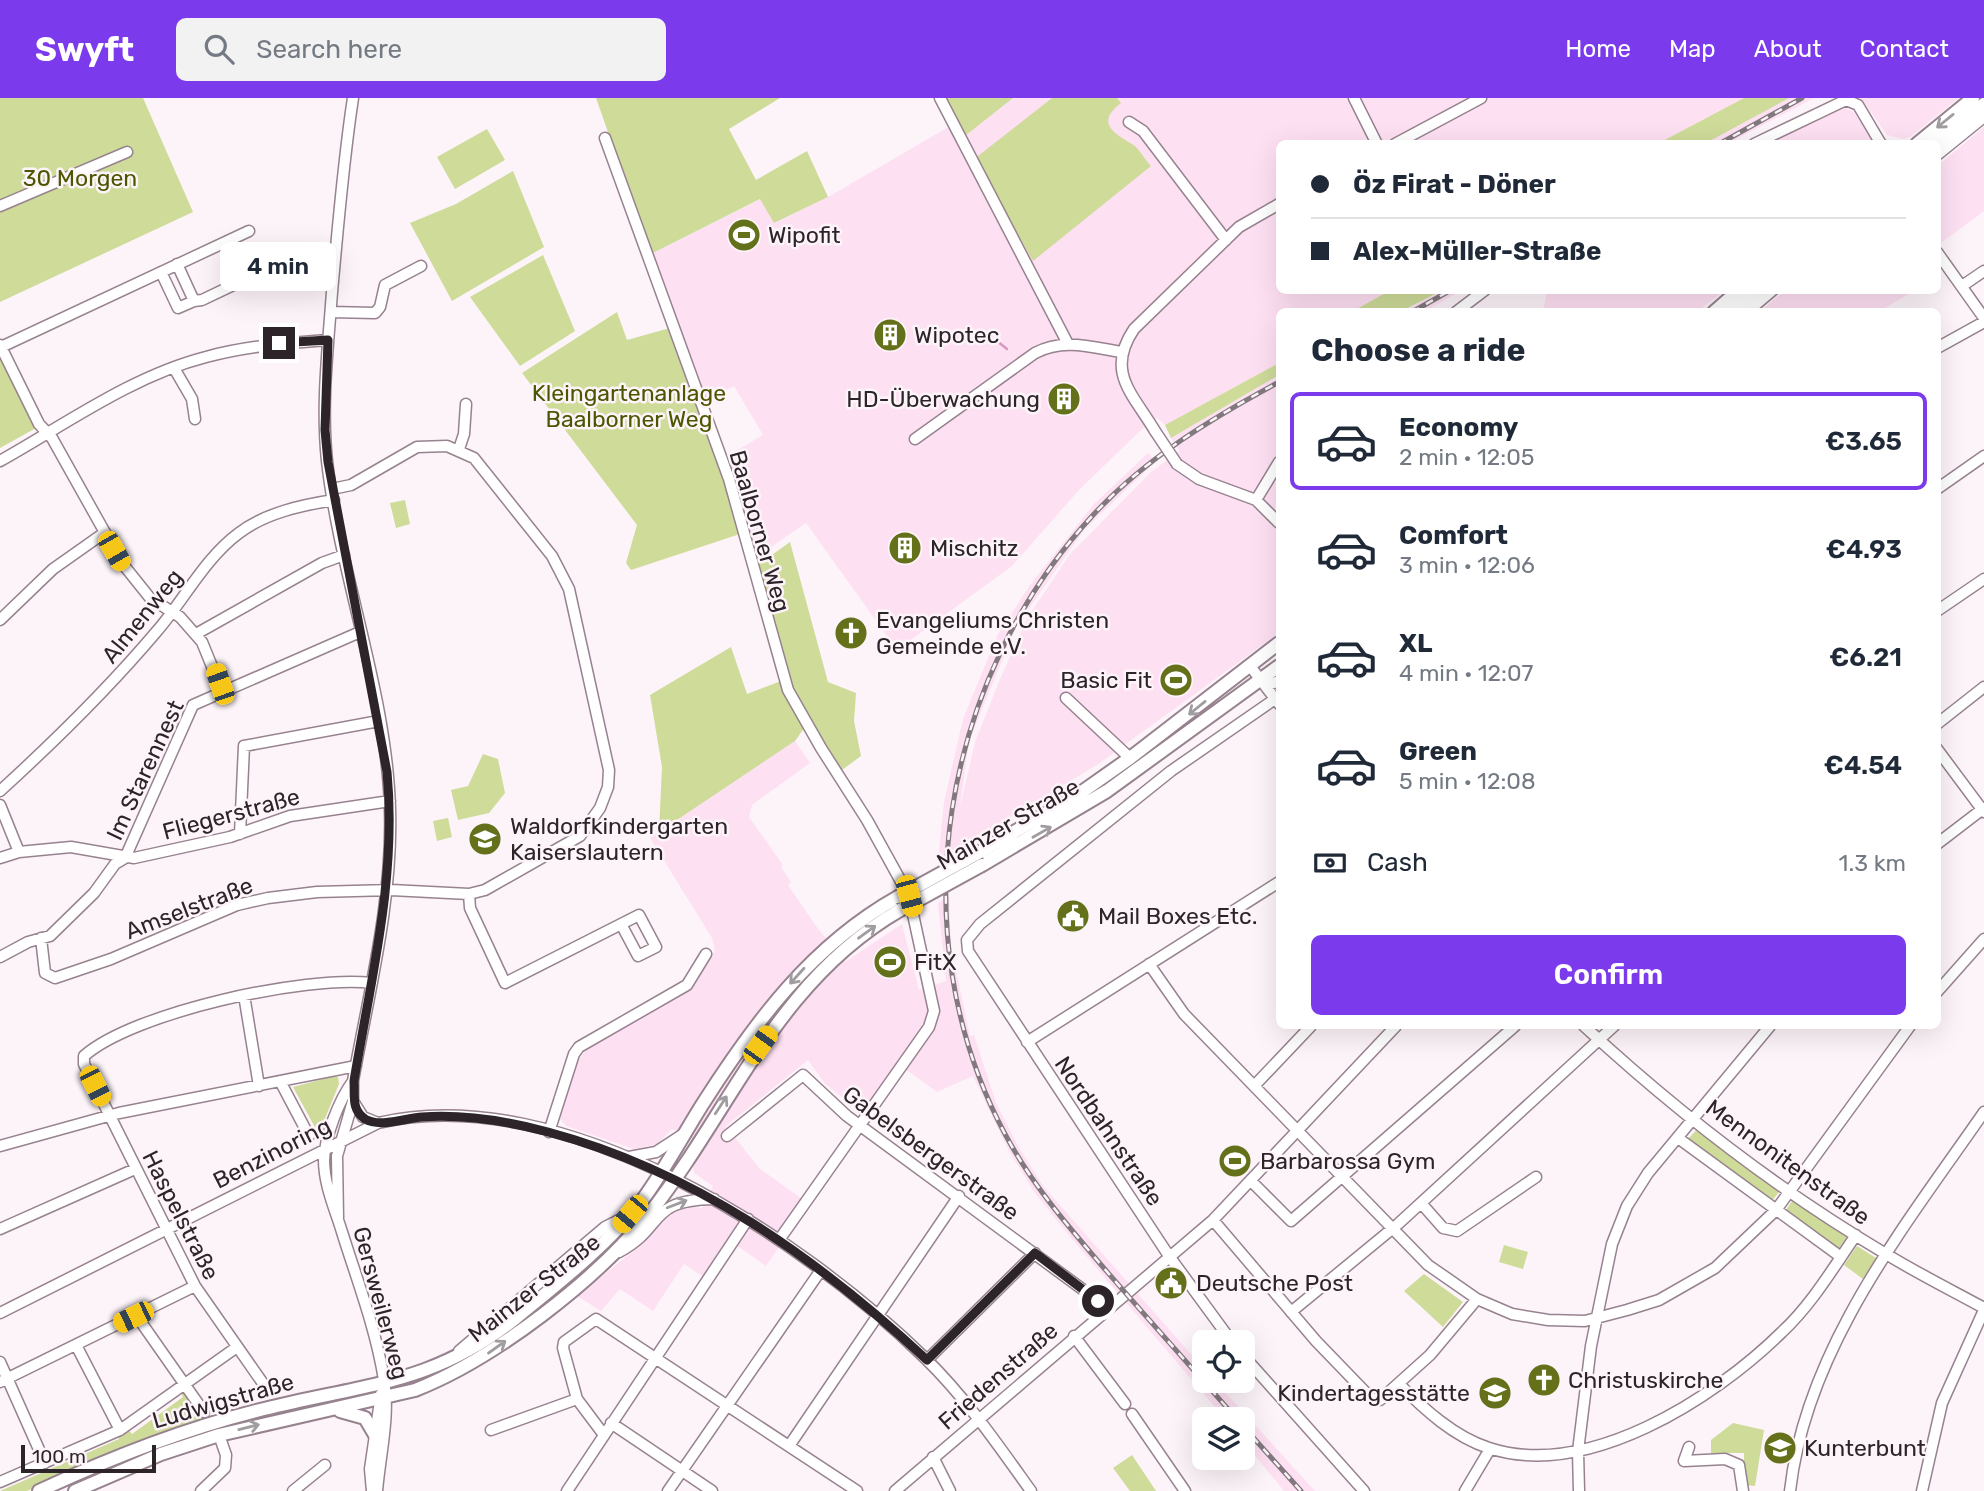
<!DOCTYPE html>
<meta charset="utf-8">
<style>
body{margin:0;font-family:Rubik,sans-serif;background:#f2f2f3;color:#1f2937;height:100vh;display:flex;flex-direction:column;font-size:26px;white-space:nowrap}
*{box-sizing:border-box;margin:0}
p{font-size:23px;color:#747a83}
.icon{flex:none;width:38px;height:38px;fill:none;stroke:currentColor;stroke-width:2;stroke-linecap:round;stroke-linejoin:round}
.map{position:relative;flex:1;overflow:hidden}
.sheet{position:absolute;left:1276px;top:210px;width:665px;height:721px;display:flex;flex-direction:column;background:#fff;border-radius:10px;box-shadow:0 7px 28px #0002}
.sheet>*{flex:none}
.guide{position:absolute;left:1276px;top:42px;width:665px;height:154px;border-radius:10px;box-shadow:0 7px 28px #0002;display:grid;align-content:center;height:154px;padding:0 35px;background:#fff}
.tools{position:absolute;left:1192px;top:1232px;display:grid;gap:14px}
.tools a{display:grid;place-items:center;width:63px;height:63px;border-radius:10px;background:#fff;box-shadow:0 7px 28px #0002;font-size:35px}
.scale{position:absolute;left:21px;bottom:18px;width:135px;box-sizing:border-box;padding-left:7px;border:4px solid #2c2429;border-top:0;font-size:19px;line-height:24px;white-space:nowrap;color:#2c2429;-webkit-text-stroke:5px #fdf4f9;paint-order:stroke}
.end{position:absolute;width:32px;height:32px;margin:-16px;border:9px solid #2c2429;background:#fff;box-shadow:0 0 0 4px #fff}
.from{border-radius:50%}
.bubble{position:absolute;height:49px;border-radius:10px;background:#fff;box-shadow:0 7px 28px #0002;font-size:23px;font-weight:600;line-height:49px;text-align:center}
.car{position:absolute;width:21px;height:42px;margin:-21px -10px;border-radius:9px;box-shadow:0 0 5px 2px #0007;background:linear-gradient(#f5c518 24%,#345 0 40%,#f5c518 0 76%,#345 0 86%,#f5c518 0)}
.guide b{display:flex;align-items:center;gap:24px;height:66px;font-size:26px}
.guide b+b{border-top:2px solid #e0e1e3}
.guide i{width:18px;height:18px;background:#1f2937}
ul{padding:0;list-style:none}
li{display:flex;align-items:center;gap:21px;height:98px;margin:0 14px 10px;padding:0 21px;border:4px solid transparent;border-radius:10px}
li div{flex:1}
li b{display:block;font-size:26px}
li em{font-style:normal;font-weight:600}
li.on{border-color:#7c3aed}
li>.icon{width:63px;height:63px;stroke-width:1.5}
h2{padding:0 35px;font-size:32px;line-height:84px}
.pay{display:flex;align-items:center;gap:18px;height:77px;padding:0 35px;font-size:26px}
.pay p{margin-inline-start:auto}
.action{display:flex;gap:14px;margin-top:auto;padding:14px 35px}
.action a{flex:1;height:80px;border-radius:10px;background:#7c3aed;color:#fff;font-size:28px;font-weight:600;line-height:80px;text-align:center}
header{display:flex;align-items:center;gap:42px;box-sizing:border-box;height:98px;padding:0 35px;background:#7c3aed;color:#fff}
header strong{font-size:33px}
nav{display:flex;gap:38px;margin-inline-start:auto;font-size:24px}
.search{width:490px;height:63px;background:#f2f2f3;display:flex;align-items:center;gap:18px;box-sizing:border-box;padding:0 24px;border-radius:10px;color:#747a83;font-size:26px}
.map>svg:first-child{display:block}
.built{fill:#fee0f3}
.green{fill:#cedb99}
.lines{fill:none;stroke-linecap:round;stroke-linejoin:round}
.stream{stroke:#d796c1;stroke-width:2.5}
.minor-casing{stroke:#97828f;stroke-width:13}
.major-casing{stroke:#97828f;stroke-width:16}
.minor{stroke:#fff;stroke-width:10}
.major{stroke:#fff;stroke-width:12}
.rail-casing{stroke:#82797e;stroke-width:5}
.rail{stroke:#fdf4f9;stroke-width:2.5;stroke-dasharray:8;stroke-linecap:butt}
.minor-bridge-casing{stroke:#97828f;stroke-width:13;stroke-linecap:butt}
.major-bridge-casing{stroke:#97828f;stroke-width:16;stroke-linecap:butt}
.minor-bridge{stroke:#fff;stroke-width:10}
.major-bridge{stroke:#fff;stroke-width:12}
.oneway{stroke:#a09c9f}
.route{stroke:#2c2429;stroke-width:9}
.labels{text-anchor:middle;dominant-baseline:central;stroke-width:5;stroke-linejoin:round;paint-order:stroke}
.park-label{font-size:23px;fill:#4c5600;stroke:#fdf4f9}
.poi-label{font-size:23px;fill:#2c2429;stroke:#fdf4f9;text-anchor:start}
.street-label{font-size:23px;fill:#2c2429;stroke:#fdf4f9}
</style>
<header>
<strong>Swyft</strong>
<div class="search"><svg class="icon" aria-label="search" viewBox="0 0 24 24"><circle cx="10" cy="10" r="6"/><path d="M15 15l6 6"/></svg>Search here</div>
<nav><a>Home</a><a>Map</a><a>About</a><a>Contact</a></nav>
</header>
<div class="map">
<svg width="1984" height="1393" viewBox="0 0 1984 1393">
<rect width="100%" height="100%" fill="#fdf4f9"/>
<!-- built -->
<path class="built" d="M1013 0H1744L1659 45 1279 46V192L1391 193 1353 213 1279 214V265L1165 327 1157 320 1141 332 1079 392 1012 468 897 552 806 425 752 462 725 359 763 337 734 288 704 304 651 156 761 101 775 125 828 99 957 24 965 38Z
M1788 0H1814L1729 45 1704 46Z
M1861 0H1959L1910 39 1903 41 1887 37Z
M1841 8 1854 14 1873 45 1767 46Z
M1984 29V113L1937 148V68Z
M1786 192H1914V193L1880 213H1760Z
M1441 193H1461L1425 213 1402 214Z
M1547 193V192L1724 193 1698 213H1543Z
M1279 277V535L1097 667 938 762 944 704 963 621 998 536 1030 487 1094 406 1148 355 1155 364 1084 432 1016 529 969 643 960 709 975 644 1000 581 1028 519 1070 456 1151 374 1179 353 1171 340Z
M795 643 810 665 752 707 749 719 783 767 781 769 791 784 788 787 816 828 845 864 902 826 919 892 946 883 938 805 949 798 951 849 970 938 974 937 996 1005 1019 1050 1044 1089 1204 1271V1283H1215L1315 1393H1284L1243 1343 1242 1321H1225L1072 1141 1035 1095 1009 1053 973 978 937 994 904 970 868 1019 825 986 808 962 726 1028 759 1070 809 1106 766 1168 730 1143 705 1180 684 1166 653 1213 620 1191 601 1213 577 1198 641 1147 667 1116 687 1108 702 1110 713 1088 694 1075 693 1069 703 1046 672 1031 657 1046 634 1051 566 1028 560 1021 574 970 586 951 687 893 715 852 712 840 650 740Z"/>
<!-- green -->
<path class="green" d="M0 0H143L193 114 0 204Z
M596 0H780L729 31 756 82 807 53 828 99 774 125 760 101 651 156Z
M944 0H1013L965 38Z
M1052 0H1117L1121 5C1095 25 1114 35 1132 46 1139 50 1145 62 1151 68L1033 163 978 65V58Z
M1744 0H1789L1706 45H1659Z
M487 31 505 62 455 91 437 59Z
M513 73 544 149 452 203 410 125 456 106Z
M543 157 575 233 520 268 470 199Z
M1391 192H1441V193L1402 213H1353Z
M617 214 627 242 670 230 726 382 740 436 631 472 626 465 637 427 522 275Z
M0 258 36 330 0 350Z
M1279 265V277L1171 340 1165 327Z
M405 402 410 426 396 430 390 405Z
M790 444 828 584 856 595 854 623 861 658 842 672 794 596 755 469Z
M731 549 747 596 781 583 805 629 795 643 659 734 662 669 650 597Z
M483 656 498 661 505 695 489 715 458 722 451 692 468 688Z
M448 720 452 739 437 743 433 723Z
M334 978 338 979 339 986 316 1043 313 1036 317 1033 293 989Z
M1699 1029 1781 1091 1772 1103 1688 1041Z
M1794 1100 1848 1137 1839 1150 1786 1112Z
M1504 1147 1528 1154 1523 1171 1499 1164Z
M1857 1148 1876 1160 1863 1181 1844 1167Z
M1424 1176 1463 1204 1443 1229 1404 1193Z
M185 1290 208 1321 139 1344 27 1393H0L119 1341 118 1337 128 1331 132 1336 183 1299 180 1293Z
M1733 1325 1764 1332 1755 1388 1744 1387V1355H1711V1342Z
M1132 1357 1156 1393H1130L1113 1370Z"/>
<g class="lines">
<!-- stream -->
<path class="stream" d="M997 243 1007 251"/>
<defs>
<path id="minor" d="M940 0 1068 246
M1354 0 1377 46
M1129 24 1143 33 1226 142
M605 40 729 381 788 592 821 650 867 722 909 798 934 913 929 929 779 1142
M1395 46 1481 0
M1754 46 1846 2 1858 7 1881 46
M1937 57 1984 19
M0 108 127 54
M1937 154 1984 220
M177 166 194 203 202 202 265 172
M161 174 178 210 194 203
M1962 188 1984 173
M331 214 375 215 380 209 385 187 421 168
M1456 214 1485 192
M1747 214 1773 192
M0 247 39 326 52 340 122 465 150 500 180 519 202 544 222 593
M1 249 249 133
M1937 250 1984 224
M174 270 192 301 195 321
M1155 333C1133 296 1105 274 1134 231L1239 129 1279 106
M915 341 1035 255C1063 240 1091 249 1121 254
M459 351 464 336 466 306
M0 363C66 326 132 278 206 259 246 248 287 245 328 242
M1177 366 1199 381 1256 402 1279 425
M1937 391 1984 358
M1256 402 1279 364
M1937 513 1984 481
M0 522 53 471 104 435
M196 536 322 465 344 457
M1250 568 1279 606
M1266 588 1279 583
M1066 600 1130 660
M1937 626 1984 589
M1937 651 1984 714
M0 693C56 642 108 591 157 533 184 502 205 460 239 435 265 415 302 407 334 402
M0 707 19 754
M240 736 244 648 379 623
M1937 746 1984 710
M0 760 19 754 71 749 134 760 230 739 290 718 390 703
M469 796 470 810 505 885 639 817 656 849 638 858 621 826
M41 840 45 875 55 880 111 861 237 807 268 800 317 794 391 792 469 796 485 792 580 738 600 710 608 689 609 672 569 491 552 458 474 360 447 348 417 349 351 387 332 391
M0 859 28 844 50 838 94 795 115 766 125 760 193 607 360 534
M1149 866 1184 916 1428 1167 1477 1201 1512 1216 1548 1222 1585 1223 1627 1212 1659 1202 1715 1170 1776 1112 1910 928
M1937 894 1984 841
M244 897 259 988
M1584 928C1676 1013 1778 1092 1886 1156 1917 1175 1951 1192 1984 1210
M1027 944 1279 784
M280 983 309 1038
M353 983C339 1002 325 1038 324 1062 324 1087 335 1111 342 1134 357 1182 376 1231 384 1282 390 1318 380 1357 377 1393
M1255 987 1311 928
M353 1003 363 1019 378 1025
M549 1034 574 956 579 949 687 887 706 856
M727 1038 803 977 847 1018 1108 1210
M1678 1040 1841 1159
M0 1048 119 1015 356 968
M629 1059 656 1054 682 1037
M1251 1083 1291 1123 1515 928
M1421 1105 1443 1130 1457 1133 1536 1079
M338 1120 337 1058 353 1003V983C369 894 393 802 390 711 387 596 340 478 327 363 321 307 328 250 332 194 338 129 343 65 353 0
M1213 1122 1316 1243 1372 1301 1380 1302 1430 1257 1477 1201
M0 1131 135 1071
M619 1154C666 1129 646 1102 714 1101
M1291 1214 1398 1126 1614 928
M0 1215 378 1025C562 981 800 1138 925 1260 966 1300 998 1347 1031 1393
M136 1217 204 1314
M1074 1238 1125 1306
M1232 1244 1169 1158 968 853 967 842 980 826 1171 673 1275 601
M76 1247 120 1332
M459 1253 605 1129 627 1118
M1242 1256 1364 1393
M927 1262 1035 1155
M0 1264 45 1365
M0 1284 195 1188
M262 1284 195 1188 84 966V958C134 914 306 877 372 885
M1399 1286C1424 1311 1454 1339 1489 1350 1587 1382 1714 1301 1782 1234 1812 1206 1833 1170 1856 1137
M1132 1316 1185 1393
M611 1325 712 1393
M491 1332 577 1301
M604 1337 577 1301 563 1250 564 1244 596 1221 857 1393
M789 1348 959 1098
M1689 1349 1684 1363 1725 1361 1739 1367 1743 1393
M933 1359 950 1393
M0 1384 120 1332 237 1249
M201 1393 225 1370 226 1357 219 1337
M293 1393 325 1367
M372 1393 370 1371 381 1296
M567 1393 748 1121
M668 1393 821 1172
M895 1393 1213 1122 1396 928
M1465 1393 1490 1351
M1579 1393 1578 1353 1591 1248 1612 1146 1627 1108 1648 1075 1770 928
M1790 1393C1806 1250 1905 1128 1984 1014
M1922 1393 1942 1305 1984 1212"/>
<path id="major" d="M1917 46 1973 0
M1935 46 1984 6
M1714 214 1739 192
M1731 214 1757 192
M980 754 1079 696 1130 660 1279 545
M982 767 1107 693 1279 568
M340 1313 365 1320 375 1337
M39 1393C112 1359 186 1330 264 1311 363 1286 433 1287 517 1219 561 1183 606 1148 641 1104 664 1073 682 1039 702 1007 755 924 811 848 898 799
M75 1393 161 1356 219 1337 415 1292C494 1261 597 1182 650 1115 733 1009 777 883 900 812"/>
</defs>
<!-- minor casing -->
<use href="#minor" class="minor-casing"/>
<!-- major casing -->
<use href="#major" class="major-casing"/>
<!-- minor -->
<use href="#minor" class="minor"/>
<!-- major -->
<use href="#major" class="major"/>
<defs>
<path id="rail" d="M1719 46 1802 0
M1412 214 1451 192
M1237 1321C1192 1270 1147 1220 1103 1169 1067 1127 1031 1085 1005 1036 898 835 941 581 1094 416 1146 360 1212 320 1279 284
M1242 1327 1301 1393"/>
</defs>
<!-- rail casing -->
<use href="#rail" class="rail-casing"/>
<!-- rail -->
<use href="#rail" class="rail"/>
<defs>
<path id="minor-bridge" d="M1155 333 1177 366"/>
<path id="major-bridge" d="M898 799 980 754
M900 812 982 767"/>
</defs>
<!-- minor-bridge casing -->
<use href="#minor-bridge" class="minor-bridge-casing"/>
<!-- major-bridge casing -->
<use href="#major-bridge" class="major-bridge-casing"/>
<!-- minor-bridge -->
<use href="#minor-bridge" class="minor-bridge"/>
<!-- major-bridge -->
<use href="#major-bridge" class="major-bridge"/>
</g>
<!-- one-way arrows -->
<defs><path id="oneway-shaft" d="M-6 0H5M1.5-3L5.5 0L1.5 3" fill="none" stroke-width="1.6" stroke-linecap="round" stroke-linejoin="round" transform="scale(1.75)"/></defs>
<g class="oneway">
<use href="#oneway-shaft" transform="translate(1945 23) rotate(141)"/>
<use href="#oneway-shaft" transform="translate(1197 610) rotate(141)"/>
<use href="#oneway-shaft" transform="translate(1042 734) rotate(-30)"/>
<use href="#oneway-shaft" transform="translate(867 834) rotate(-36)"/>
<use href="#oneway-shaft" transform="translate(797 878) rotate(132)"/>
<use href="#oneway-shaft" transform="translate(721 1007) rotate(-57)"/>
<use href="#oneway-shaft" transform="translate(677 1106) rotate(-21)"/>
<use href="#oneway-shaft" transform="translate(497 1249) rotate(-35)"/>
<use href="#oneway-shaft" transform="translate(249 1329) rotate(-14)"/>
</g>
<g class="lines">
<!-- route -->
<path class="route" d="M279 245 328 242 325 332 328 364 387 674C397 779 371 880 354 983 355 998 351 1011 365 1021 380 1030 406 1020 422 1019 465 1016 507 1023 548 1034 694 1073 817 1160 927 1262L1035 1155 1098 1203"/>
</g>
<!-- icons -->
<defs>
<symbol id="stadium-disc" viewBox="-11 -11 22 22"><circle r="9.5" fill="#64701a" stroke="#fdf4f9"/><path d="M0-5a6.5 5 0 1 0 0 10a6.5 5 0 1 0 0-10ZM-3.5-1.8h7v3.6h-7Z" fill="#fff"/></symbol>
<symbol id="building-disc" viewBox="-11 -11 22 22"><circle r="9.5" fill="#64701a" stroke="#fdf4f9"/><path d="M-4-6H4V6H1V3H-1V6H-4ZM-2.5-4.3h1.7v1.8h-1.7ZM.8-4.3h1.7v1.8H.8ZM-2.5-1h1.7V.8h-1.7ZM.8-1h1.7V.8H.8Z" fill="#fff"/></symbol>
<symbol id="church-disc" viewBox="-11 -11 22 22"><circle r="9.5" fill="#64701a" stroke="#fdf4f9"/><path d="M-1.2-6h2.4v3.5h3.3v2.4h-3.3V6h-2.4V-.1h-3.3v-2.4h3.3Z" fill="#fff"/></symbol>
<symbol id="school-disc" viewBox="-11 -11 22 22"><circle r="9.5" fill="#64701a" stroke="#fdf4f9"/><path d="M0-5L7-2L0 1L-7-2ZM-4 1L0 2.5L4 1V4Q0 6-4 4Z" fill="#fff"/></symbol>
<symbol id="civic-disc" viewBox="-11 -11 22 22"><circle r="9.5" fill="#64701a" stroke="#fdf4f9"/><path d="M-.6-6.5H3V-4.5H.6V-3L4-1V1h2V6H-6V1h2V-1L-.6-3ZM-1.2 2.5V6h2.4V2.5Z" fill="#fff"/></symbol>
</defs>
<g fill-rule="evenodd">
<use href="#stadium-disc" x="725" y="118" width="38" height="38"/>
<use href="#building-disc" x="871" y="218" width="38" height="38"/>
<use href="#building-disc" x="1045" y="282" width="38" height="38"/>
<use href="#building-disc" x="886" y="431" width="38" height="38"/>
<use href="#church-disc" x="832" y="516" width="38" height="38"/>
<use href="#stadium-disc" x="1157" y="563" width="38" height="38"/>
<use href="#school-disc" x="466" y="722" width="38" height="38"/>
<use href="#civic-disc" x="1054" y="799" width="38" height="38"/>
<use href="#stadium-disc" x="871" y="845" width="38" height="38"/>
<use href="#stadium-disc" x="1216" y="1044" width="38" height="38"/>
<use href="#civic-disc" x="1152" y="1166" width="38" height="38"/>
<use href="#church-disc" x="1525" y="1263" width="38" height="38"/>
<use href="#school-disc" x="1476" y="1276" width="38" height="38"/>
<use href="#school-disc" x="1761" y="1331" width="38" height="38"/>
</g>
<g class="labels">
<!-- park labels -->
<g class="park-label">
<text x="80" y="80">30 Morgen</text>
<text x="629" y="295">Kleingartenanlage<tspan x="629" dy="26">Baalborner Weg</tspan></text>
</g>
<!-- poi labels -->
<g class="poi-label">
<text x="768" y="137">Wipofit</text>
<text x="914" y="237">Wipotec</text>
<text x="1040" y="301" text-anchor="end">HD-Überwachung</text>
<text x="930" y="450">Mischitz</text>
<text x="876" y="522">Evangeliums Christen<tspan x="876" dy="26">Gemeinde e.V.</tspan></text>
<text x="1152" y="582" text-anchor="end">Basic Fit</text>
<text x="510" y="728">Waldorfkindergarten<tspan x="510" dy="26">Kaiserslautern</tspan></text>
<text x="1098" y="818">Mail Boxes Etc.</text>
<text x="914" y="864">FitX</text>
<text x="1260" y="1063">Barbarossa Gym</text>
<text x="1196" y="1185">Deutsche Post</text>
<text x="1568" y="1282">Christuskirche</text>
<text x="1470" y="1295" text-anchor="end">Kindertagesstätte</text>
<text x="1804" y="1350">Kunterbunt</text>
</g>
<!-- street labels -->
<g class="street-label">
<text transform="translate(760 433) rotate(74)">Baalborner Weg</text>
<text transform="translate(142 518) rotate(-51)">Almenweg</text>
<text transform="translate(145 672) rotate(-65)">Im Starennest</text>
<text transform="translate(231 716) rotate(-15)">Fliegerstraße</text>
<text transform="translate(1008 726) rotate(-30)">Mainzer Straße</text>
<text transform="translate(189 810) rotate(-21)">Amselstraße</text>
<text transform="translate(1109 1033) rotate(56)">Nordbahnstraße</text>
<text transform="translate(272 1055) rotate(-27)">Benzinoring</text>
<text transform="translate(931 1055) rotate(36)">Gabelsbergerstraße</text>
<text transform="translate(1788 1064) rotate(36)">Mennonitenstraße</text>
<text transform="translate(181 1117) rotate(63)">Haspelstraße</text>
<text transform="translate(534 1190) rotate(-38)">Mainzer Straße</text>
<text transform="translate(381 1205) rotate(75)">Gersweilerweg</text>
<text transform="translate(998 1278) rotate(-41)">Friedenstraße</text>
<text transform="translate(223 1303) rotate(-16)">Ludwigstraße</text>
</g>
</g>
</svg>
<div class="tools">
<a><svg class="icon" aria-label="locate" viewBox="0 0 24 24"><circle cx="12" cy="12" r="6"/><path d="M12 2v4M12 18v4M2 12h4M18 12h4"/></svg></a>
<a><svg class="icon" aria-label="layers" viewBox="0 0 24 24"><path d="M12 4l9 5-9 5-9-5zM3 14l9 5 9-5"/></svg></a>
</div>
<div class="scale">100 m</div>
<i class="end from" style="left:1098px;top:1203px"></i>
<i class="end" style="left:279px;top:245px"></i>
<div class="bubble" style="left:220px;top:144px;width:116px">4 min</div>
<i class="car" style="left:114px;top:453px;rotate:150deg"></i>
<i class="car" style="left:220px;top:586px;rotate:341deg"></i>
<i class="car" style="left:909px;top:798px;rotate:165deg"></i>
<i class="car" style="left:760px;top:947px;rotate:36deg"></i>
<i class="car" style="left:95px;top:988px;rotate:153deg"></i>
<i class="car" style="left:630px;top:1116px;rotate:220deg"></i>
<i class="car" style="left:133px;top:1219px;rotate:244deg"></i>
<div class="guide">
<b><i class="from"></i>Öz Firat - Döner</b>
<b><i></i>Alex-Müller-Straße</b>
</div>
<section class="sheet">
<h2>Choose a ride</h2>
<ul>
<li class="on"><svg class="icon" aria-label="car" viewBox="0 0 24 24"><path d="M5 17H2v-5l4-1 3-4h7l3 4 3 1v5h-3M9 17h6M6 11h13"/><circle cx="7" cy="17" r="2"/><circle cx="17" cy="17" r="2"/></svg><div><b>Economy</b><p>2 min · 12:05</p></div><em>€3.65</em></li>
<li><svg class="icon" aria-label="car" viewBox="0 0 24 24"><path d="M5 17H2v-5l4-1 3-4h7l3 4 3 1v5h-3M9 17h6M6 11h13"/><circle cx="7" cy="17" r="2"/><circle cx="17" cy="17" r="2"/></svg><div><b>Comfort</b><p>3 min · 12:06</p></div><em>€4.93</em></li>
<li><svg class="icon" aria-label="car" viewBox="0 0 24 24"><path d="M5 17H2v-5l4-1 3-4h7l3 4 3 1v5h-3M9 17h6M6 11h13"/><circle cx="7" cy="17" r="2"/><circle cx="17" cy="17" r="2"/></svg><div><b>XL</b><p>4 min · 12:07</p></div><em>€6.21</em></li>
<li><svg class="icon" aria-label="car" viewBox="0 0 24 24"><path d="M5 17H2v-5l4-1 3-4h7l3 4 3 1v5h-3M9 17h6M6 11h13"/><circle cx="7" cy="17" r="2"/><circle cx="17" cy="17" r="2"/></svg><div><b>Green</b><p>5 min · 12:08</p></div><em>€4.54</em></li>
</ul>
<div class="pay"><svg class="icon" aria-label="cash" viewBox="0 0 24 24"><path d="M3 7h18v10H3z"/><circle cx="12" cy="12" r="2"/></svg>Cash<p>1.3 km</p></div>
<div class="action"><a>Confirm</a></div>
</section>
</div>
